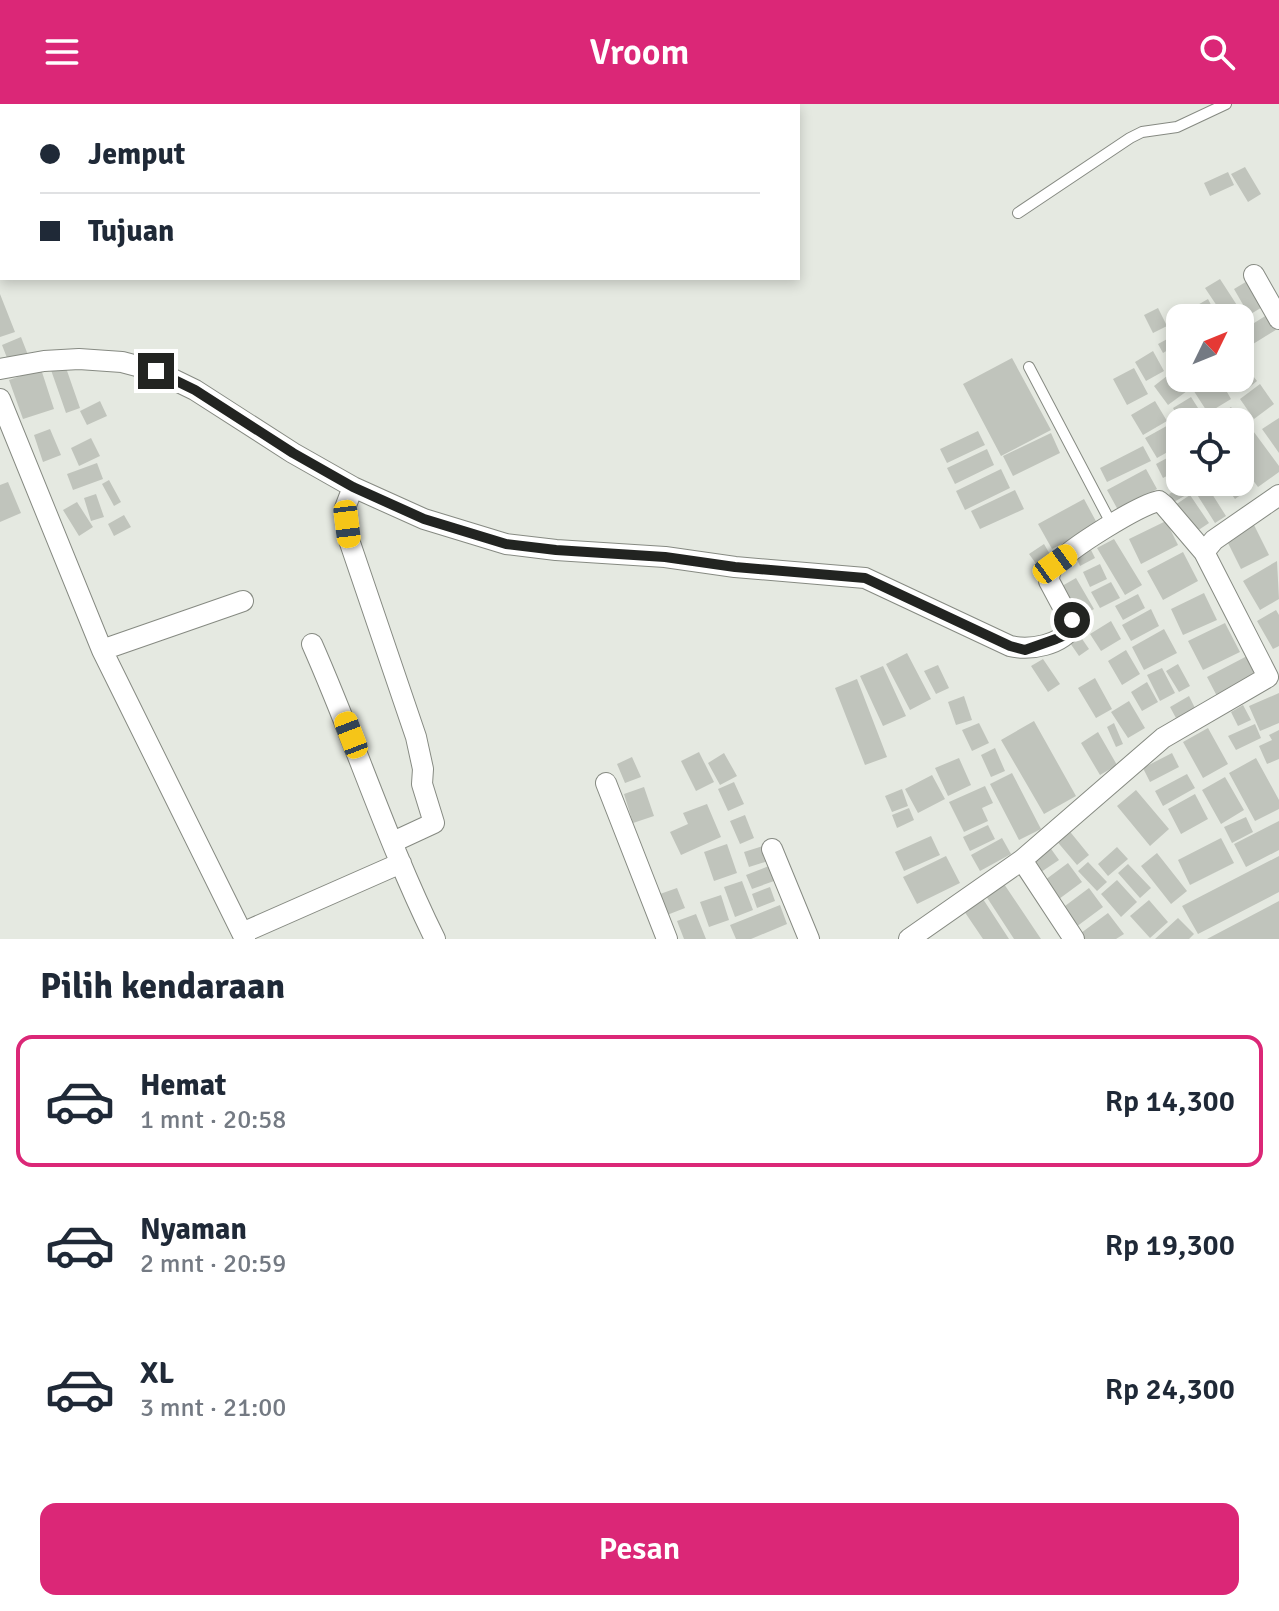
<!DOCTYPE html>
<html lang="id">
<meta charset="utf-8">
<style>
body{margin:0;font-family:Signika,sans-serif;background:#f2f2f3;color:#1f2937;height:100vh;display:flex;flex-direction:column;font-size:30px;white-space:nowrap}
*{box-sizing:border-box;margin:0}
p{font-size:26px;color:#747a83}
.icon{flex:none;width:44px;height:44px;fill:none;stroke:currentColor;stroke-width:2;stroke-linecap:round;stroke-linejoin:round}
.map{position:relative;height:835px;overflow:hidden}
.drawer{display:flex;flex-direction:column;background:#fff;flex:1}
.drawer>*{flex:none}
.hud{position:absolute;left:0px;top:0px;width:800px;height:176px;box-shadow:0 4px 12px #0003;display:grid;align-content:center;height:176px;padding:0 40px;background:#fff}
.needle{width:52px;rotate:47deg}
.buttons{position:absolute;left:1166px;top:200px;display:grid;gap:16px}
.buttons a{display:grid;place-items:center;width:88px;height:88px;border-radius:16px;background:#fff;box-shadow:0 4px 12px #0003;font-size:40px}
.end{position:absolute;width:36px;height:36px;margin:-18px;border:10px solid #222421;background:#fff;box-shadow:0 0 0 4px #fff}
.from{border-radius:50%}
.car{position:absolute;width:24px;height:48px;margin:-24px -12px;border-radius:10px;box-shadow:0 0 6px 2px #0007;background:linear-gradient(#f5c518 24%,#345 0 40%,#f5c518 0 76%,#345 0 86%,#f5c518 0)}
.hud b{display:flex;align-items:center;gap:28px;height:76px;font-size:30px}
.hud b+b{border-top:2px solid #e0e1e3}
.hud i{width:20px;height:20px;background:#1f2937}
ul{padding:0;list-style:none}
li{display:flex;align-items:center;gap:24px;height:132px;margin:0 16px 12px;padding:0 24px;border:4px solid transparent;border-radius:16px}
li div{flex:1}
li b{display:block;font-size:30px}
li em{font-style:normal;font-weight:600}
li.selected{border-color:#db2777}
li>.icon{width:72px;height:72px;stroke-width:1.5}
h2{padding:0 40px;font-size:36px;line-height:96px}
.primary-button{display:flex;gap:16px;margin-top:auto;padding:16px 40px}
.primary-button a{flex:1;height:92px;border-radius:16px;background:#db2777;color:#fff;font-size:32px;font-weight:600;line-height:92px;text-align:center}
header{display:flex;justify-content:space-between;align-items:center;height:104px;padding:0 40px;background:#db2777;color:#fff;font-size:36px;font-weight:600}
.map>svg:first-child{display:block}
.building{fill:#c0c4bc}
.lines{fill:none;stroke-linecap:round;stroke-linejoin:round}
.service-casing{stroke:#868a82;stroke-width:12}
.minor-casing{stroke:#868a82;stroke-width:22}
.service{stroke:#fff;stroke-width:10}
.minor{stroke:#fff;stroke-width:20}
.route{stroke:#222421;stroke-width:10}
</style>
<header><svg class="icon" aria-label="menu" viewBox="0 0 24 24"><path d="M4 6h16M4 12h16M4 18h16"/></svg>Vroom<svg class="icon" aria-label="search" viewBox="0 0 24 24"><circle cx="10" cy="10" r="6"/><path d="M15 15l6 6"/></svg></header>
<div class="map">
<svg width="1279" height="835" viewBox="0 0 1279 835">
<rect width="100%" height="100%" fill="#e5e9e1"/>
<!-- building -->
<path class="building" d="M1245 63 1261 90 1248 98 1231 70Z
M1228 68 1234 81 1210 92 1204 79Z
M1254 173 1269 199 1249 211 1234 185Z
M1220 175 1244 212 1241 214H1225L1205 184Z
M0 190 15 228 0 233Z
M1208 195 1218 214H1190L1187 207Z
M1158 204 1167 222 1153 229 1144 211Z
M1270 209 1279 224 1253 240 1243 226Z
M21 233 28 251 9 259 2 241Z
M1171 233 1176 241 1163 249 1158 240Z
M1153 247 1164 267 1146 277 1135 258Z
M1180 247V271L1169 254Z
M1012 254 1051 326 1001 352 963 280Z
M1242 258 1257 277 1246 286 1236 274H1240V260Z
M65 261 80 304 66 309 51 266Z
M1134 264 1148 290 1127 301 1113 275Z
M41 265 54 305 23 315 9 276Z
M1172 268 1187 287 1168 301 1154 282Z
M1194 274H1219L1231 295 1208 309 1188 278Z
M1260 280 1274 300 1254 315 1240 295Z
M1191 293 1207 318H1181L1173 304Z
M100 297 107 312 87 321 80 307Z
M1155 297 1167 317 1143 331 1131 311Z
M1231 303 1237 311 1227 318H1215L1213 315Z
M1279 314V349L1262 325Z
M1172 319 1180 331V341L1157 354 1145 334Z
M1248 320 1279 362V368L1258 383 1240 359V326Z
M50 325 61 351 43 358 34 331Z
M978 327 985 341 947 359 940 345Z
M1051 329 1060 349 1013 372 1003 352Z
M91 334 100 352 79 362 71 344Z
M1143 342 1151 357 1107 378 1100 364Z
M987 345 994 361 955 380 947 364Z
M1180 347V365L1163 374 1156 360Z
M97 359 103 375 73 386 67 370Z
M1001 365 1010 384 965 406 956 387Z
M1146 365 1157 385 1118 406 1107 386Z
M1240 365 1252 383 1235 395 1223 378H1240Z
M109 376 121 398 114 402 102 380Z
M8 378 21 409 0 418V381Z
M1207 382 1226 412 1215 419 1196 389Z
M1182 383 1186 391 1174 398 1169 390Z
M1015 386 1024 405 980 425 971 407Z
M96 390 104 413 91 417 84 394Z
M1190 391 1209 419 1194 429 1175 401Z
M1084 395 1098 421 1052 445 1038 420Z
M77 398 93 423 79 432 63 406Z
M124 411 131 423 114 432 108 420Z
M1166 417 1178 441 1141 460 1129 435Z
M1254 421 1269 451 1241 465 1226 435Z
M1114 435 1142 481 1125 491 1097 444Z
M1044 440 1051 452 1037 461 1029 450Z
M1091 446 1095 454 1080 462 1076 453Z
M1183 448 1198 477 1163 496 1147 467Z
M1277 457 1279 495 1260 506 1243 477Z
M1100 460 1107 475 1090 483 1083 468Z
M1076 474 1094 505 1079 514 1062 482Z
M1111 478 1120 494 1100 504 1091 488Z
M1204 489 1217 516 1183 531 1171 505Z
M1138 490 1145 504 1123 516 1115 502Z
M1151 505 1159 522 1131 537 1122 521Z
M1276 506 1279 511V542L1273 545 1257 517Z
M1111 517 1121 535 1101 547 1090 530Z
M1225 519 1240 548 1203 566 1188 537Z
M1164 525 1177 549 1144 566 1132 543Z
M1078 529 1089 545 1079 552 1068 536Z
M1126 546 1140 570 1122 581 1108 557Z
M907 549 931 595 910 606 886 560Z
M1249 551 1260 571 1218 594 1207 573Z
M1043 555 1060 580 1048 588 1031 562Z
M1178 560 1190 582 1179 588 1166 567Z
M938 561 949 584 936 590 924 567Z
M883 562 906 612 883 622 860 572Z
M1162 564 1175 589 1160 597 1147 571Z
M1095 574 1112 605 1096 614 1078 584Z
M857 575 887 653 865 661 835 584Z
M1147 578 1158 598 1142 607 1131 588Z
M1279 589V619L1260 627 1249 602Z
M964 592 972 616 956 621 948 598Z
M1189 592 1195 604 1176 614 1170 603Z
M1129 597 1145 624 1128 634 1111 608Z
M1243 601 1251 616 1238 622 1231 608Z
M1034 617 1076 692 1044 710 1001 636Z
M979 619 989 639 972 647 962 626Z
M1114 619 1123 640 1116 643 1107 623Z
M1255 620 1261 634 1236 646 1228 632Z
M1208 624 1228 660 1203 674 1183 638Z
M1279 626V655L1267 660 1259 642 1272 636 1269 631Z
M1098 628 1117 661 1100 671 1081 639Z
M995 644 1005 667 991 673 981 651Z
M699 648 714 678 696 687 681 657Z
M724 649 737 672 720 681 708 659Z
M1172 649 1179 663 1150 678 1143 664Z
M632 653 641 673 625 679 617 660Z
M959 654 971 681 948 692 935 664Z
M1256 654 1279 696V705L1255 717 1229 669Z
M1012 669 1041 725 1019 736 990 680Z
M1187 670 1195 684 1163 702 1155 687Z
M932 671 945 695 918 709 905 685Z
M1225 673 1244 706 1221 720 1202 686Z
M734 678 744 700 728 707 718 685Z
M985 682 993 699 982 704 988 717 964 728 949 698Z
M644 683 654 712 633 719 624 690Z
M902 685 908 702 892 708 885 692Z
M1136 686 1169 725 1150 742 1117 702Z
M1195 690 1208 715 1181 730 1168 705Z
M707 700 721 733 681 751 670 728 688 720 683 709Z
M909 704 914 716 897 724 892 711Z
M745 711 754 734 740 740 730 717Z
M1246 713 1253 728 1232 739 1224 723Z
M1279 717V746L1246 763 1234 740Z
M988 721 995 735 970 747 963 733Z
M1067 724 1089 751 1077 761 1055 735Z
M931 732 940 751 904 767 895 748Z
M1002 734 1011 750 980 767 971 751Z
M1221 734 1234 759 1190 781 1178 756Z
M727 740 737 769 714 777 704 748Z
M763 742 768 757 749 763 744 748Z
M1049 742 1059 756 1038 770 1028 756Z
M1117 743 1128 755 1108 772 1098 760Z
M1157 749 1187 787 1171 800 1141 762Z
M946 752 960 779 917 800 903 773Z
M1279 752V788L1198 830 1182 802Z
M1088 758 1107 778 1097 787 1078 767Z
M1068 759 1082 778 1059 795 1045 776Z
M1128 760 1151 784 1140 794 1118 769Z
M769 762 774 777 752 785 746 771Z
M1117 776 1137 798 1121 813 1101 790Z
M742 777 753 806 735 813 724 783Z
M1004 780 1041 835H1014L986 792Z
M770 783 775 797 757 804 752 790Z
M677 784 685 804 667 811 660 790Z
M1089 784 1103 803 1076 823 1061 805Z
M721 791 729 816 709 823 700 798Z
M983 795 1009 835H983L964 807Z
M1149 796 1168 818 1150 834 1130 812Z
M1279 797V835H1207Z
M780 801 787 820 751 835H736L730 821Z
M1108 809 1124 830 1116 835H1085L1081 829Z
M696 810 706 835H684L677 817Z
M1178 814 1194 830 1189 835H1155Z"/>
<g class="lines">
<defs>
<path id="service" d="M1018 109 1130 34 1142 28 1177 23 1226 0
M1029 263 1112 421"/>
<path id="minor" d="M1254 171 1279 215
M0 265 44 257 79 255 122 258 156 267 195 286 293 349 353 383 424 415 506 440 556 446 665 453 735 463 865 474 1010 542C1030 547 1062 541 1073 522L1049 477C1049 471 1051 464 1056 460 1072 443 1137 402 1159 397L1164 401 1204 448
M0 295 102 546 245 835
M353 383 345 404 349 436 416 633 423 665 422 680 434 719 393 738
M312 540C355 637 388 740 435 835
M102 546 243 497
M606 679 667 835
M772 745 809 835
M1022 756 1074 835
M242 829 401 759
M909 835 1022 756 1163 634 1268 573 1204 448 1214 436 1279 391"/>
</defs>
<!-- service casing -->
<use href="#service" class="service-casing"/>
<!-- minor casing -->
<use href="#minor" class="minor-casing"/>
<!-- service -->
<use href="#service" class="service"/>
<!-- minor -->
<use href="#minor" class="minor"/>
</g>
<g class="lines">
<!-- route -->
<path class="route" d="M156 267 195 286 293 349 353 383 424 415 506 440 556 446 665 453 735 463 865 474 1010 542 1025 546 1056 535 1068 530 1073 522 1072 516"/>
</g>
</svg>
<div class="buttons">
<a><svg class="needle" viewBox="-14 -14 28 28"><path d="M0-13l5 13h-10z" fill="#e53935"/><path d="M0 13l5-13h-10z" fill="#747a83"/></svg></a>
<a><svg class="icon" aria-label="locate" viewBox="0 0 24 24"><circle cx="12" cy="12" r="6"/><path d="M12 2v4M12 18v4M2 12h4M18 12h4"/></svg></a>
</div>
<i class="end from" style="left:1072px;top:516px"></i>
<i class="end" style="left:156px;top:267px"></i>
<i class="car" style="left:347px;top:420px;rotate:173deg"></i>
<i class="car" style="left:1055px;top:460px;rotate:54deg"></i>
<i class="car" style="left:351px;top:631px;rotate:339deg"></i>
<div class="hud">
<b><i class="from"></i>Jemput</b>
<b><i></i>Tujuan</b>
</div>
</div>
<section class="drawer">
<h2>Pilih kendaraan</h2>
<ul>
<li class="selected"><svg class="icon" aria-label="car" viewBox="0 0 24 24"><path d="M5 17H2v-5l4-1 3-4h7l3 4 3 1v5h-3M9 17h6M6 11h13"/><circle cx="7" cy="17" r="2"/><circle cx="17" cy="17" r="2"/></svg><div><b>Hemat</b><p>1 mnt · 20:58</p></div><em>Rp 14,300</em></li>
<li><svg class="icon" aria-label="car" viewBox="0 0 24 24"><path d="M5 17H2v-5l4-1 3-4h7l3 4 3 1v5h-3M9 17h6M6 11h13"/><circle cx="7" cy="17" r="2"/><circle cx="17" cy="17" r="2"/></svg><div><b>Nyaman</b><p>2 mnt · 20:59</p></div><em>Rp 19,300</em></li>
<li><svg class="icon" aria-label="car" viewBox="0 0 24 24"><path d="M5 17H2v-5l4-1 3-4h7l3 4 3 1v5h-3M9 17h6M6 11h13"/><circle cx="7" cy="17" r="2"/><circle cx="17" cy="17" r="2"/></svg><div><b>XL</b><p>3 mnt · 21:00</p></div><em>Rp 24,300</em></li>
</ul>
<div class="primary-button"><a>Pesan</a></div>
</section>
